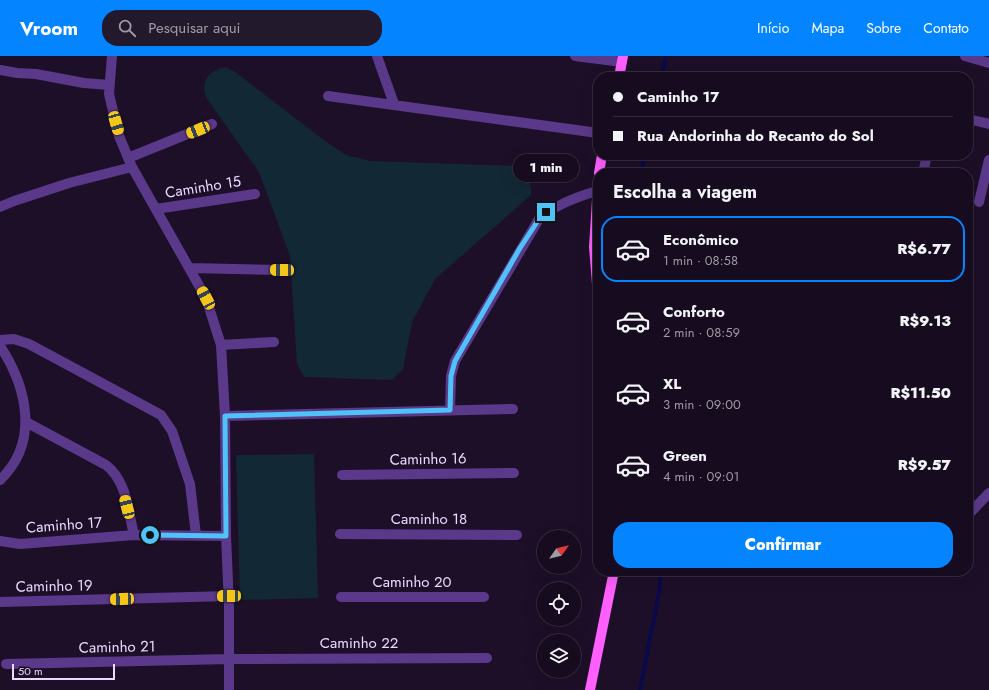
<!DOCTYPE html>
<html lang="pt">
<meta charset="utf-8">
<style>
body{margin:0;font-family:Jost,sans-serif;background:#23192c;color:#f1f3f6;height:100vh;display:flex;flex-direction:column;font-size:15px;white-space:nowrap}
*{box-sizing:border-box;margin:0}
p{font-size:13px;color:#9e9ba4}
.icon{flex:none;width:22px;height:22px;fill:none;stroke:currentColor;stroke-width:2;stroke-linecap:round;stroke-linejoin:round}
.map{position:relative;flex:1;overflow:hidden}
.side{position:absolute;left:593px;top:112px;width:380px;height:408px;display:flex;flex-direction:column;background:#160b1f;border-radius:16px;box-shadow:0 4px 16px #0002,0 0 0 1px #352b3d}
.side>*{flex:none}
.guide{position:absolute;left:593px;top:16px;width:380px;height:88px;border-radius:16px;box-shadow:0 4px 16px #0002,0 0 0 1px #352b3d;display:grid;align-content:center;height:88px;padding:0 20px;background:#160b1f}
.needle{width:26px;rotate:56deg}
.buttons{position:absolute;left:537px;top:474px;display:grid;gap:8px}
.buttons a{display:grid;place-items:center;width:44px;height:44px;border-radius:50%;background:#160b1f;box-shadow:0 4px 16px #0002,0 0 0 1px #352b3d;font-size:20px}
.scale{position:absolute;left:12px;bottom:10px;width:103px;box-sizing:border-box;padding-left:4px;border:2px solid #ebd8ff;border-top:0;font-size:11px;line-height:14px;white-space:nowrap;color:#ebd8ff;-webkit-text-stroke:3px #1e0f29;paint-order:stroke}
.end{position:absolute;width:18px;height:18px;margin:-9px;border:5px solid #4fc3f7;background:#111;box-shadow:0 0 0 2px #111}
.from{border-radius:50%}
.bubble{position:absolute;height:28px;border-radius:14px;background:#160b1f;box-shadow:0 4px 16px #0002,0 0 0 1px #352b3d;font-size:13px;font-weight:800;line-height:28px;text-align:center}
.car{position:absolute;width:12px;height:24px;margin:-12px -6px;border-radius:5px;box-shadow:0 0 3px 1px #0007;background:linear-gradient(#f5c518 24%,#345 0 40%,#f5c518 0 76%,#345 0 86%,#f5c518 0)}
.guide b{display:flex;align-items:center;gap:14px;height:38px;font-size:15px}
.guide b+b{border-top:1px solid #352b3d}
.guide i{width:10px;height:10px;background:#f1f3f6}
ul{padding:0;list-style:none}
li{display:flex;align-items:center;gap:12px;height:66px;margin:0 8px 6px;padding:0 12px;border:2px solid transparent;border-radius:16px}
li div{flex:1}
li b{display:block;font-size:15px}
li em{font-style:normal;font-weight:800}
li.current{border-color:#0485ff}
li>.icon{width:36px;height:36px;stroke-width:1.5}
h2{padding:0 20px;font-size:18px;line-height:48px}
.primary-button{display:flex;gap:8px;margin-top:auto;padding:8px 20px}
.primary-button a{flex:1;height:46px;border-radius:16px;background:#0485ff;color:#fff;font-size:16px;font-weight:800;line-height:46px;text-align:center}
header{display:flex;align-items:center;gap:24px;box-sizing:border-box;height:56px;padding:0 20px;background:#0485ff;color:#fff}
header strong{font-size:19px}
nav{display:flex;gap:22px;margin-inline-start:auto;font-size:14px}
.search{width:280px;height:36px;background:#23192c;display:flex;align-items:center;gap:10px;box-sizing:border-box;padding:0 14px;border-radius:16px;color:#9e9ba4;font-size:15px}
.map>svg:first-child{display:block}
.green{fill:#122834}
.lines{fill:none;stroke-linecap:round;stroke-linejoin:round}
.stream{stroke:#0a0949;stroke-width:4}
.minor{stroke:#5b398a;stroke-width:10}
.major{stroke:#ff5ffd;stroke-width:10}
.route{stroke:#4fc3f7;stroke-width:5}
.labels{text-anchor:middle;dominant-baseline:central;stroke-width:3;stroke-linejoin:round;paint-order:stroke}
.street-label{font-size:15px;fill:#ebd8ff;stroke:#1e0f29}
</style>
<header>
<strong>Vroom</strong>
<div class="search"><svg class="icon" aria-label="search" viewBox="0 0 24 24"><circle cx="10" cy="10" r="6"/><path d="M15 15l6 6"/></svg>Pesquisar aqui</div>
<nav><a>Início</a><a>Mapa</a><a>Sobre</a><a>Contato</a></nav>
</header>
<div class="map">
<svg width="989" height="634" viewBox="0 0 989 634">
<rect width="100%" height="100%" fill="#1e0f29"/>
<!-- green -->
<path class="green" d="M221 12H227L234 15 325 85 346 99 370 105 516 110C527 118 532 125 531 139L435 223 412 266 403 313 392 324 304 321 297 308 290 200 259 116 207 43C200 29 206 17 221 12Z
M314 398 318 542 240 544 236 399Z"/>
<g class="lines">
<!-- stream -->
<path class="stream" d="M661 21 666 0
M641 117 645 99
M640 634 659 537 661 515"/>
<!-- minor -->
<path class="minor" d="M112 0 109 38 119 80 132 111 206 242 221 289 225 360 226 480 229 550V634
M377 0 394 48
M575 0 622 6
M965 0 989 7
M0 14 17 17 36 18 84 27 109 29
M328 40 598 77
M968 63 989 68
M128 102 212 68
M923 117 927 99
M979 146 989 104
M0 151 14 145 69 127 132 111
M156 153 255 138
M190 212 281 214
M0 284 14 283 29 288 161 359 172 375 190 428 196 479
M221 289 274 286
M0 290C27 331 40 386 0 424
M450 354 451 320 455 305 539 163C555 149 576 141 597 135
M225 360 513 353
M26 366 106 409C127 425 128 455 134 479
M342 419 514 417
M968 459 989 437
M340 478 517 479
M0 485 20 488 134 479 226 480
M341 541H484
M0 546 229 540
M6 608 230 603 487 602"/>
<!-- major -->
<path class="major" d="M619 21 623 0
M599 117 602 99
M598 128 594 191 598 240
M590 634 614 515"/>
</g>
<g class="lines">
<!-- route -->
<path class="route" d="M150 479 226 480 225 360 450 354 451 320 455 305 520 192 539 163 546 156"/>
</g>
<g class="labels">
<!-- street labels -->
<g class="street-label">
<text transform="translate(203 131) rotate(-9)">Caminho 15</text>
<text transform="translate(428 403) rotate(-1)">Caminho 16</text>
<text x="429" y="463">Caminho 18</text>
<text transform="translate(64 469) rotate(-4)">Caminho 17</text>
<text x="412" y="526">Caminho 20</text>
<text transform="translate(54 530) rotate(-1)">Caminho 19</text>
<text x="359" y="587">Caminho 22</text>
<text transform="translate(117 591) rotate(-1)">Caminho 21</text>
</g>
</g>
</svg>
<div class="buttons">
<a><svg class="needle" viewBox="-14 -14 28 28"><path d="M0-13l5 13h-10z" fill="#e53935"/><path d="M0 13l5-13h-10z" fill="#9e9ba4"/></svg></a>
<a><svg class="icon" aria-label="locate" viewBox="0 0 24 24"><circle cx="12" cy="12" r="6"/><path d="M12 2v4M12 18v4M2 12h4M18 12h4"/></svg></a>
<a><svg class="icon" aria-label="layers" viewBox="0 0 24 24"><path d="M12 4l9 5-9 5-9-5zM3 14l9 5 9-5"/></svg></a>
</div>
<div class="scale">50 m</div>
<i class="end from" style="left:150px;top:479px"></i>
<i class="end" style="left:546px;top:156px"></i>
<div class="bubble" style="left:513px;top:98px;width:66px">1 min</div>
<i class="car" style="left:116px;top:67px;rotate:164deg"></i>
<i class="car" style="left:198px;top:74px;rotate:248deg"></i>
<i class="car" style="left:282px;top:214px;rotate:271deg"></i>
<i class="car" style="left:206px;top:242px;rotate:332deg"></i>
<i class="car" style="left:127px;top:451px;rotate:346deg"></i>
<i class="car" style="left:229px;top:540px;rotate:269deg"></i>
<i class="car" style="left:122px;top:543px;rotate:268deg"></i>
<div class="guide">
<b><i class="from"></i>Caminho 17</b>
<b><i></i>Rua Andorinha do Recanto do Sol</b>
</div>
<section class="side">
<h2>Escolha a viagem</h2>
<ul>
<li class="current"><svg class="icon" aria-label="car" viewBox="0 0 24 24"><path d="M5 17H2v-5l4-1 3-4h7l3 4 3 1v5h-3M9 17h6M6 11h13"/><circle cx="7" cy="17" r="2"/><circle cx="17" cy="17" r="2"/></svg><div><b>Econômico</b><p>1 min · 08:58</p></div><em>R$6.77</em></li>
<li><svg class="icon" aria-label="car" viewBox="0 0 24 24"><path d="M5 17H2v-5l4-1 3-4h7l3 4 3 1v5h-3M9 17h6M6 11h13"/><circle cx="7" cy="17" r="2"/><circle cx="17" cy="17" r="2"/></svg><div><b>Conforto</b><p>2 min · 08:59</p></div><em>R$9.13</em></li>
<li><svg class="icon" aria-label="car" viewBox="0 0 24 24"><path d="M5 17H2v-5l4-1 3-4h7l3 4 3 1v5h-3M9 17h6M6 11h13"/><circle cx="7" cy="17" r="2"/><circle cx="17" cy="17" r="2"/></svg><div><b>XL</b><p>3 min · 09:00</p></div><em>R$11.50</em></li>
<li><svg class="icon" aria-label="car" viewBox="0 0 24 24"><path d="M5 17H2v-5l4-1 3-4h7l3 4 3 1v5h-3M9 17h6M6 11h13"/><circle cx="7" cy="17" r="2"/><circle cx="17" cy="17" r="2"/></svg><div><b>Green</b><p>4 min · 09:01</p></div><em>R$9.57</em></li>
</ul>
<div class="primary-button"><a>Confirmar</a></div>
</section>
</div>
